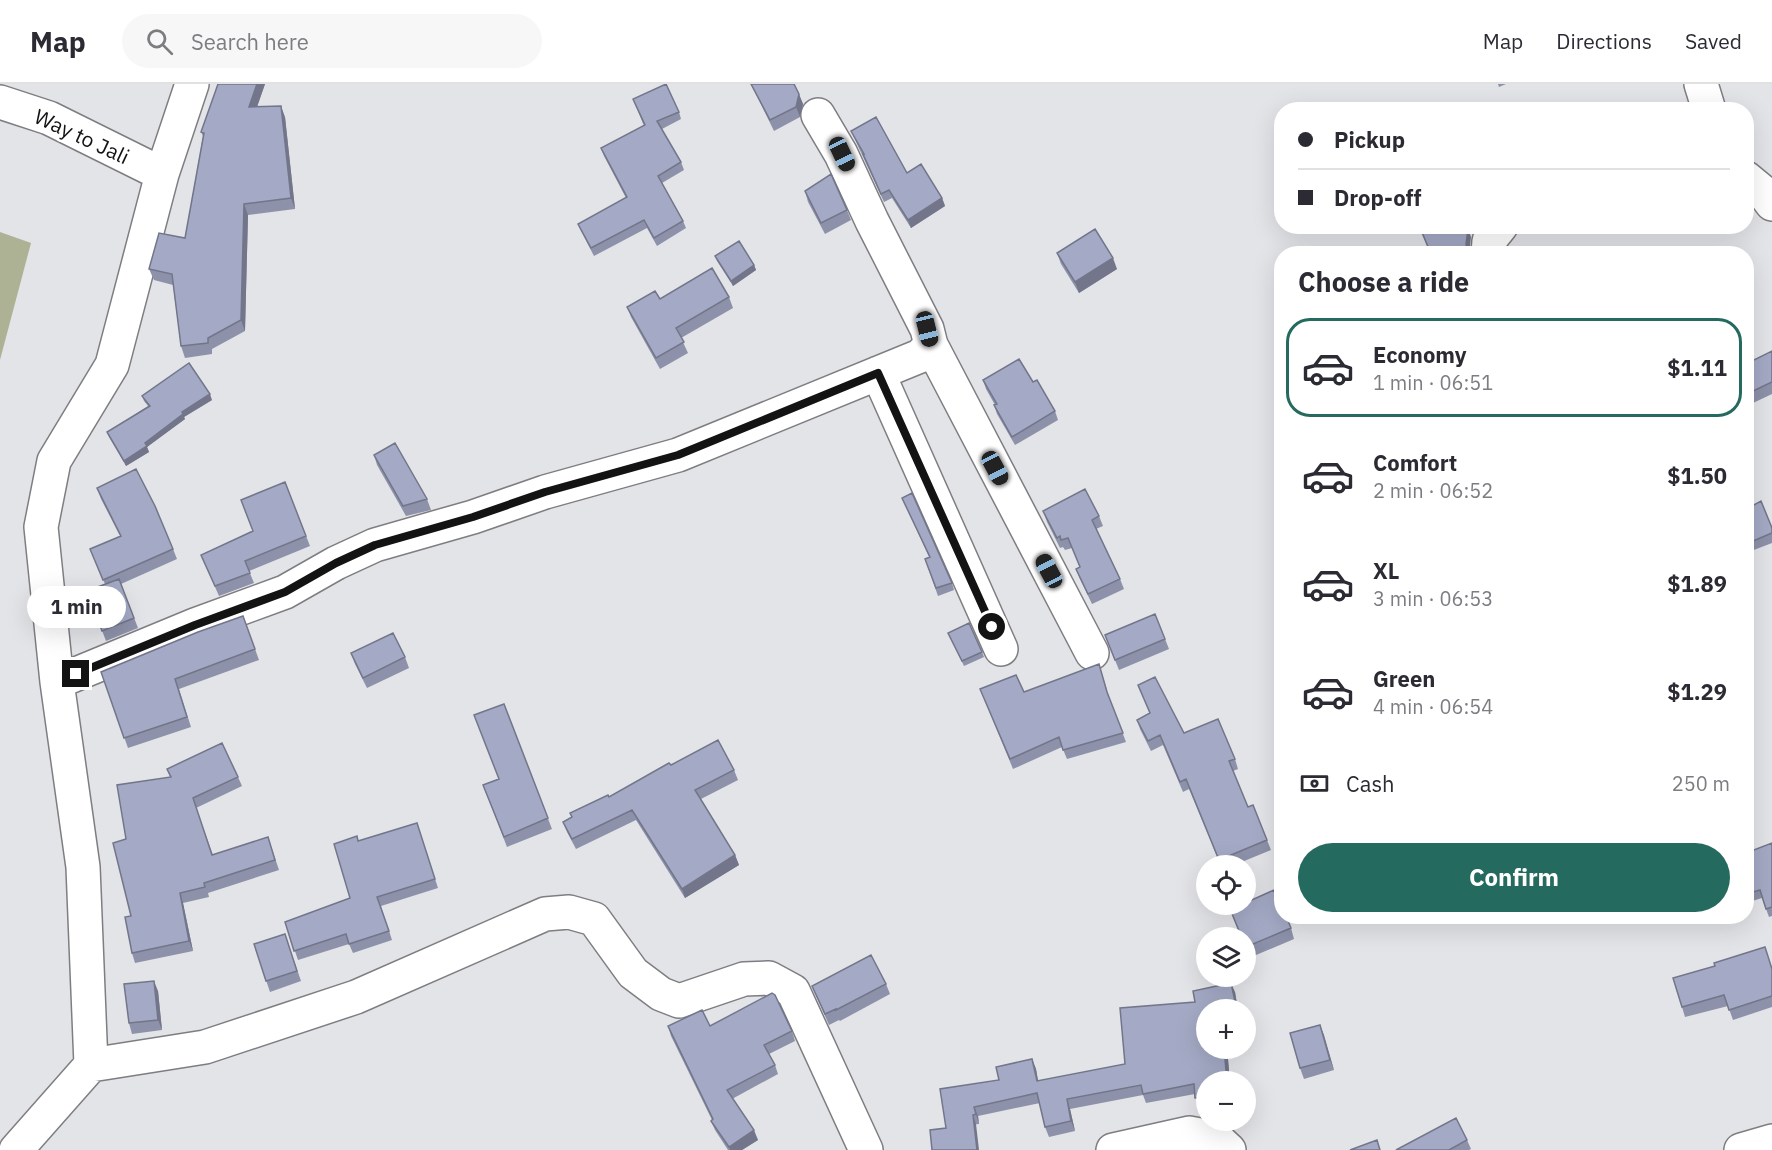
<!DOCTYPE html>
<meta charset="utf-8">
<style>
body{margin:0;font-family:"IBM Plex Sans",sans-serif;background:#f7f7f7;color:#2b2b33;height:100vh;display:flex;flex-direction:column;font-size:22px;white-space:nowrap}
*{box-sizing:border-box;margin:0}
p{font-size:20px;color:#7c7c81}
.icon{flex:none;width:33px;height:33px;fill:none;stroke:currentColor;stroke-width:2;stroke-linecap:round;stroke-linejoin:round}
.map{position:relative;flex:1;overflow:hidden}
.details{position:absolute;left:1274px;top:162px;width:480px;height:678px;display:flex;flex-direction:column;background:#fff;border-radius:24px;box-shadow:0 6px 24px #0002}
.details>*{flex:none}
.top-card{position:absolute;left:1274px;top:18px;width:480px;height:132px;border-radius:24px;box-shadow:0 6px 24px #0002;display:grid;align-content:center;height:132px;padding:0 24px;background:#fff}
.fabs{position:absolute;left:1196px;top:771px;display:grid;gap:12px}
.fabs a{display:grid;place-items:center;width:60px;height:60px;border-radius:50%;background:#fff;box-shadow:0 6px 24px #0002;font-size:30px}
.end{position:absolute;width:27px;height:27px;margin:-14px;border:8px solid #131314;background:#fff;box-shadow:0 0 0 3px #fff}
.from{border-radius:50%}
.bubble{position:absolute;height:42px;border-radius:21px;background:#fff;box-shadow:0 6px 24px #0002;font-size:20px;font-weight:700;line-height:42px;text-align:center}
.car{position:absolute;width:18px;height:36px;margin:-18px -9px;border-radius:8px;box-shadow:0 0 4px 2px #0007;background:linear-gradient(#222 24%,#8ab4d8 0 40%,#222 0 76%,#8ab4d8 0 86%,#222 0)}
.top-card b{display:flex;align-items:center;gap:21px;height:57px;font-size:22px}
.top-card b+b{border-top:2px solid #e1e1e2}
.top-card i{width:15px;height:15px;background:#2b2b33}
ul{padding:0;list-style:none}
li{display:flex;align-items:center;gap:18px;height:99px;margin:0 12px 9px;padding:0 12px;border:3px solid transparent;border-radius:24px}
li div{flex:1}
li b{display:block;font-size:22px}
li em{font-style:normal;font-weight:700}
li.current{border-color:#256a5e}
li>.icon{width:54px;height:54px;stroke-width:1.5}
h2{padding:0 24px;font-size:27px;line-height:72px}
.pay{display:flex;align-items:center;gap:15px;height:66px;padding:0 24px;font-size:22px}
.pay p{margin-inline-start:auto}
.cta{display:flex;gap:12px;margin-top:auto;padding:12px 24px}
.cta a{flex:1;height:69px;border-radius:36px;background:#256a5e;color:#fff;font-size:24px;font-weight:700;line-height:69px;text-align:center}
header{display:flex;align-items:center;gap:36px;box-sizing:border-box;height:84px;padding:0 30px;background:#fff;border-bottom:2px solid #e1e1e2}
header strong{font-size:28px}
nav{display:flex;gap:33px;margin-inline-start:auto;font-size:21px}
.search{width:420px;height:54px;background:#f7f7f7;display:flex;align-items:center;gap:15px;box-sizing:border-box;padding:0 21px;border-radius:33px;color:#7c7c81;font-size:22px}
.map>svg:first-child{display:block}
.forest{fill:#aeb295}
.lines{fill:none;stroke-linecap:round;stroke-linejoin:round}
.minor-casing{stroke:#7e7e82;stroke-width:36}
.minor{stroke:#fff;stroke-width:33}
.wall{fill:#8d91a9}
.shaded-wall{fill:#73768a}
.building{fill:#a4a9c5;stroke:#73768a;stroke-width:1.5}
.route{stroke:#131314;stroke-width:8}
.labels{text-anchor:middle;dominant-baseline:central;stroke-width:5;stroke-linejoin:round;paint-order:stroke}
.street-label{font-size:21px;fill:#131314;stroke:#fff}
</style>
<header>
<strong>Map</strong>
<div class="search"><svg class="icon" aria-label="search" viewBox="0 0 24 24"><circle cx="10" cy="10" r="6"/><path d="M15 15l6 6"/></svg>Search here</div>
<nav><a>Map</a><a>Directions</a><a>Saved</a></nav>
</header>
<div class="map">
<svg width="1772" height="1066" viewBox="0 0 1772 1066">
<rect width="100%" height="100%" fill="#e3e4e8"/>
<!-- forest -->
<path class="forest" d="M0 148 31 159 0 276Z"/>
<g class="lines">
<defs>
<path id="minor" d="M1701 0 1709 26
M0 18 49 34 162 90
M1746 94 1763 108 1772 120
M1488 170 1489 157 1501 142
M931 261 1092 569
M878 289 1001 565
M57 598 195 541 285 508 336 479 375 461 473 433 545 408 678 371 920 272 931 261 927 245 872 137 841 70 818 31
M91 981 205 963 356 913 545 830 569 828 594 835 633 889 661 910 679 917 744 895 769 894 793 907 866 1066
M16 1066 91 981 83 783 57 598 41 443 54 377 112 281 162 90 192 0
M1113 1066 1189 1049 1216 1054 1229 1066
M1741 1066 1772 1057"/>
</defs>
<!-- minor casing -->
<use href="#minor" class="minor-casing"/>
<!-- minor -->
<use href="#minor" class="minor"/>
</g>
<!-- wall -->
<path class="wall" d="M218 0H265L257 23 285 33 295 125 248 131 245 247 212 265V270L185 274 181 262 173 201 154 196 149 185 185 154 203 52 201 48Z
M751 0H794L803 20 800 33 774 47Z
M1498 0H1506L1499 3Z
M633 15 679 28 681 35 662 45 681 78 684 86 662 99 683 137 686 144 657 162 647 144 594 172 581 147 578 140 626 114 604 72 601 64 644 42Z
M851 47 907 89 942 114 945 122 911 144 892 114 884 118Z
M805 107 847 126 851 136 825 150 808 118Z
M1057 169 1117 185 1079 209 1061 180Z
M715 172 754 181 756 186 733 202 717 177Z
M729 213 733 224 681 254 688 269 660 285 631 233 627 223 660 215Z
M1772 267V310L1753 319 1746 306V280Z
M983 296 1033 298 1055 327 1058 336 1015 361 997 330 994 321H995L986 305Z
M142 312 212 316 184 333 185 335 147 363 149 368 126 382 109 353 107 348 148 322 144 317Z
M374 371 427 415 431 426 406 432 377 381Z
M285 398 310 462 249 487 254 499 219 512 201 471 253 447Z
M1746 403 1754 421 1772 444V459L1746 469Z
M97 404 173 465 177 475 121 500 138 544 106 557 87 507 105 500 90 465 120 452 101 415Z
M902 414 952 499 954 506 938 512 925 475 929 473Z
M1043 427 1099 432 1103 442 1096 445 1120 495 1124 505 1092 520 1080 495 1076 485 1080 483 1072 464 1065 466 1063 463 1060 464 1047 438Z
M243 532 259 576 179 605 191 643 128 664 101 588Z
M948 549 982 568 984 573 964 582Z
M1105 551 1165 555 1169 565 1119 586Z
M351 569 405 573 409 584 367 604 355 580Z
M1099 580 1110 616 1126 658 1067 675 1062 663 1013 685 980 605 1024 608Z
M1138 601 1184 649 1235 675 1238 685 1233 687 1248 723 1267 756 1271 766 1232 782H1221L1189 705 1183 708 1163 661 1151 667 1140 645 1137 636 1150 629Z
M504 620 552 745 507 763 483 701 498 695Z
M671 681 734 686 738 696 701 715 735 771 739 781 685 814 636 736 576 765 567 748 563 738 609 713Z
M167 685 238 693 242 702 196 724 213 771 268 753 279 786 208 809 209 813 183 819 193 867 135 879 132 869 131 832 126 755 170 693Z
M420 748 438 804 381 822 392 856 353 869 349 860 298 876 285 838 350 814 359 757Z
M1772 759V832L1769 833 1762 814 1746 819V769Z
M1230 825 1291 844 1294 855 1249 874 1245 863V854H1241Z
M285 850 301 897 270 908 254 860Z
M1772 883V923L1733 936 1728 922 1685 933 1682 923Z
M886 900 890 910 840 937 839 936 829 941 812 902Z
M158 907 162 946 132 950 129 939Z
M1235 908 1238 926H1206L1227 964 1230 998H1206V1022L1199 1023 1195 1010 1146 1019 1143 1011 1070 1025 1075 1047 1049 1053 1045 1043 1040 1019 978 1032 979 1040 946 1044 999 996 1032 975 1036 985 1038 997 1125 980 1195 918Z
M1320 941 1334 986 1304 995 1300 984Z
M668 942H710L792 947 795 957 769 970 775 981 778 990 732 1015 758 1056 742 1066H728L715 1046 711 1037 712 1036 671 952Z
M1467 1056 1471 1065 1469 1066H1396Z"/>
<!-- shaded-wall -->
<path class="shaded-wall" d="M257 0H265L253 34 249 23Z
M799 10 803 20 800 33 796 23Z
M281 22 285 33 295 125 291 114Z
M942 114 945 122 911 144 908 136Z
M244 120 248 131 245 247 241 236Z
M1468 145 1471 153 1469 170 1468 169 1466 160Z
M1113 174 1117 185 1079 209 1075 198Z
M754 181 756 186 733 202 731 197Z
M210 310 212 316 184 333 185 335 147 363 149 368 126 382 124 377 145 359 182 328Z
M735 771 739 781 685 814 682 805Z
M180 809 183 819 193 867 189 857Z
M154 897 158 907 162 946 158 936Z
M1231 899 1235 908 1238 926H1237Z
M1320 941 1324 951 1334 986 1330 976Z
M1224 964H1227L1230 998H1227Z
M1032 975 1036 985 1040 1007 1037 997Z
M1067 1015 1070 1025 1075 1047 1071 1037Z
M974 1023 978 1032 979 1040 976 1030Z
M973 1031 976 1040 979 1066H977Z
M754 1046 758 1056 742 1066H730L729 1063Z"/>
<!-- building -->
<path class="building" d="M218 0H257L249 23 281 22 291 114 244 120 241 236 208 254V259L181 262 172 190 149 185 159 149 185 154 204 49 201 48Z
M666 0 679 28 657 37 681 78 658 92 683 137 654 154 644 136 591 164 578 140 627 113 601 64 645 41 633 15Z
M751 0H794L799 10 796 23 770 36Z
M876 33 907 89 921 80 942 114 908 136 889 106 881 110 863 70H864L851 47Z
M831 90 847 126 821 139 805 107Z
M1429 142H1467L1468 145 1466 160 1468 170H1431L1421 146Z
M1095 145 1113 174 1075 198 1057 169Z
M739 157 754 181 731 197 715 172Z
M712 184 729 213 676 244 684 258 656 274 627 223 655 207 660 215Z
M1772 267V298L1749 309 1746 303V280Z
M1019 275 1033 298 1037 296 1055 327 1012 353 994 321 997 320 983 296Z
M189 279 210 310 182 328 183 330 145 359 147 362 124 377 107 348 150 322 142 312Z
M395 359 427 415 403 422 374 371Z
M136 385 155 422 173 465 103 496 90 465 121 452 97 404Z
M285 398 306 452 245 477 250 489 215 502 201 471 253 447 241 416Z
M1746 403 1754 421 1761 417 1772 444V449L1746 460Z
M1085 405 1099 432 1092 436 1120 495 1088 510 1076 485 1080 483 1068 454 1061 456 1060 452 1057 454 1043 427Z
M912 409 952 499 936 504 925 475 930 473 902 414Z
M119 495 134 534 102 547 87 507Z
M1155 530 1165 555 1115 576 1105 551Z
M243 532 255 565 175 595 187 633 124 654 101 588 198 548Z
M969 539 982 568 962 577 948 549Z
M393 549 405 573 363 594 351 569Z
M1099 580 1107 608 1123 649 1063 666 1059 653 1010 675 980 605 1016 591 1024 608Z
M1155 593 1184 649 1218 635 1235 675 1229 677 1248 723 1253 721 1267 756 1219 776 1186 695 1180 698 1160 651 1148 657 1137 636 1150 629 1138 601Z
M504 620 548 734 504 753 483 701 499 695 474 631Z
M718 656 734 686 695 706 735 771 682 805 632 726 572 755 563 738 572 733 570 729 608 711 609 713 669 679 671 681Z
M222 659 238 693 193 714 212 771 268 753 275 776 204 799 205 803 180 809 189 857 132 869 125 833 131 832 113 759 126 755 117 701 171 693 167 685Z
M417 739 435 795 377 813 389 847 349 860 346 850 294 867 285 838 350 814 334 760 357 752 358 757Z
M1772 759V823L1766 825 1760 806 1746 810V769Z
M1274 806 1281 822V832H1286L1291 844 1246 863 1245 854H1242L1230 825 1241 820H1245V819Z
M285 850 297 887 266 897 254 860Z
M1765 863 1772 885V912L1729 926 1724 911 1682 923 1673 894 1715 882 1714 879Z
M871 871 886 900 836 926V925L825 930 812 902Z
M154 897 158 936 129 939 124 900Z
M1231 899 1237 926H1206V964H1224L1227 998H1206V1013L1195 1014 1194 1000 1143 1010 1141 1001 1067 1015 1071 1037 1045 1043 1037 1009 974 1023 976 1030 973 1031 977 1066H932L930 1046 946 1044 940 1005 999 996 996 983 1032 975 1037 997 1125 980 1120 924 1195 918 1193 907Z
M772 909 775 911 792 947 764 961 775 981 727 1006 754 1046 729 1063 711 1037 713 1035 668 942 702 926 710 942Z
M1320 941 1330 976 1300 984 1290 949Z
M1456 1034 1467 1056 1449 1066H1396Z
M1377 1056 1380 1066H1350Z"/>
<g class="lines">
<!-- route -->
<path class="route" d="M76 590 195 541 285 508 336 479 375 461 473 433 545 408 678 371 878 289 992 543"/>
</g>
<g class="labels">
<!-- street labels -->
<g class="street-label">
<text transform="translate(82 52) rotate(25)">Way to Jali</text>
</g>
</g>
</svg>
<div class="fabs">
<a><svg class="icon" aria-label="locate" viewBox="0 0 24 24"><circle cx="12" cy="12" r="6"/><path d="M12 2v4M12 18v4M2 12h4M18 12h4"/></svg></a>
<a><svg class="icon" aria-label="layers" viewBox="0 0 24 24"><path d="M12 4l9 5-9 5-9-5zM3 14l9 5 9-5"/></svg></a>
<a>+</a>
<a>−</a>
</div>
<i class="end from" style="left:992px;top:543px"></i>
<i class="end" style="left:76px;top:590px"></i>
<div class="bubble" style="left:27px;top:502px;width:99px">1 min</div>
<i class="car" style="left:842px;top:70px;rotate:155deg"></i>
<i class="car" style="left:927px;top:245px;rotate:166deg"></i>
<i class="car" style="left:995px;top:384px;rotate:152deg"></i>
<i class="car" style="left:1049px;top:487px;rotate:332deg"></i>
<div class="top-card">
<b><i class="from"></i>Pickup</b>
<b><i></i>Drop-off</b>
</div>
<section class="details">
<h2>Choose a ride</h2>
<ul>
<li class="current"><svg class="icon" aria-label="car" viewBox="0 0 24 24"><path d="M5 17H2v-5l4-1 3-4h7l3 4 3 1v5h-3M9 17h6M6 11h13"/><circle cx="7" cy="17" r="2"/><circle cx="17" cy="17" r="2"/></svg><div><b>Economy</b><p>1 min · 06:51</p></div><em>$1.11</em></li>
<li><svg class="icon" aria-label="car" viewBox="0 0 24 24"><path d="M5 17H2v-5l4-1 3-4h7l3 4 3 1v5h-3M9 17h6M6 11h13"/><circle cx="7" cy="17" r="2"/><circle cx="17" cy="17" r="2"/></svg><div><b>Comfort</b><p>2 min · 06:52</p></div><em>$1.50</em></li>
<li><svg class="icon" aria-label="car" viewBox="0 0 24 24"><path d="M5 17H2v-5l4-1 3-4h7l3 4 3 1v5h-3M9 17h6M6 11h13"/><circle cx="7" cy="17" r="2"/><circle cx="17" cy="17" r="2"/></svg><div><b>XL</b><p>3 min · 06:53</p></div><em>$1.89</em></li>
<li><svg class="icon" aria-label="car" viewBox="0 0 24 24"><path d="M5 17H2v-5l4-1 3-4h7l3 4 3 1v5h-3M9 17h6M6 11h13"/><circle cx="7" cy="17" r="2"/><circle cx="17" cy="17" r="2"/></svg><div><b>Green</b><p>4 min · 06:54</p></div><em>$1.29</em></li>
</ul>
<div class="pay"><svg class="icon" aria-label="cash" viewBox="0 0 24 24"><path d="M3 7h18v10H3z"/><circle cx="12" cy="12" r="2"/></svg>Cash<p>250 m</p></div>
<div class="cta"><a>Confirm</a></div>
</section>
</div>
